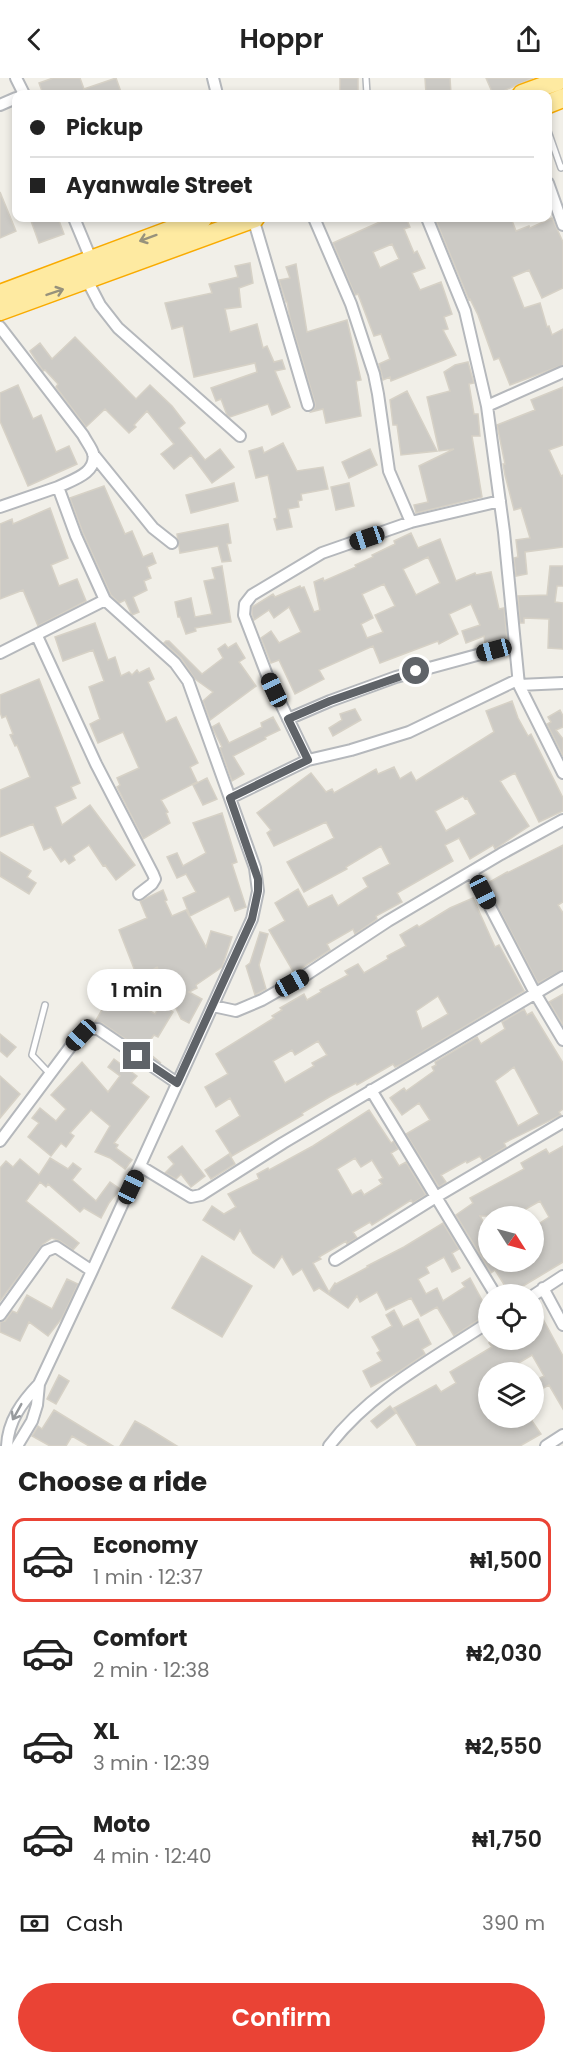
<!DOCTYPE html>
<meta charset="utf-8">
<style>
body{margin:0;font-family:Poppins,sans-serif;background:#f2f2f2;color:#222;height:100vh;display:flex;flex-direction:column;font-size:22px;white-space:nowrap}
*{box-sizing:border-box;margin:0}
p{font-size:20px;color:#767676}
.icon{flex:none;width:33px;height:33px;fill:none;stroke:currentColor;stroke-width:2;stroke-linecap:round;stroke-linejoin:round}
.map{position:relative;height:1368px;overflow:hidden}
.details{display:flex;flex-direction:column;background:#fff;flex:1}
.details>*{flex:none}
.hud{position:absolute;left:12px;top:12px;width:540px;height:132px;border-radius:12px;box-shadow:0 3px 9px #0003;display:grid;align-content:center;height:132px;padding:0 18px;background:#fff}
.needle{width:39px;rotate:126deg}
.controls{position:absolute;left:478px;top:1128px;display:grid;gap:12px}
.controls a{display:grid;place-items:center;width:66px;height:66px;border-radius:50%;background:#fff;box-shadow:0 3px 9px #0003;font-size:30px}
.end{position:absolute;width:27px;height:27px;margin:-14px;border:8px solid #5f6368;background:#fff;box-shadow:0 0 0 3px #fff}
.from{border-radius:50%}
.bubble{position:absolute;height:42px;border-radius:21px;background:#fff;box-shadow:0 3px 9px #0003;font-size:20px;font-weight:600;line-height:42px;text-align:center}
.car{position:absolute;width:18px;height:36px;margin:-18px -9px;border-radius:8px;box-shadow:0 0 4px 2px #0007;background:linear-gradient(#222 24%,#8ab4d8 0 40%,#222 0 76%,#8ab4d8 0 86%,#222 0)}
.hud b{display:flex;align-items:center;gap:21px;height:57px;font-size:22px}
.hud b+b{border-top:2px solid #e0e0e0}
.hud i{width:15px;height:15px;background:#222}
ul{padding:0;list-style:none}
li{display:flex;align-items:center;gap:18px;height:84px;margin:0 12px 9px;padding:0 6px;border:3px solid transparent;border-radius:12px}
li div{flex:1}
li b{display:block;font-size:22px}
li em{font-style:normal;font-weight:600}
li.selected{border-color:#ea4335}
li>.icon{width:54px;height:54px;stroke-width:1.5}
h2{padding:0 18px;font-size:27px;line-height:72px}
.pay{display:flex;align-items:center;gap:15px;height:66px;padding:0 18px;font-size:22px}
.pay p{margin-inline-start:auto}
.primary-button{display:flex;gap:12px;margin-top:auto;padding:12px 18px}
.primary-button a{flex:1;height:69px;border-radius:36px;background:#ea4335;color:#fff;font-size:24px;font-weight:600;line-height:69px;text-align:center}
header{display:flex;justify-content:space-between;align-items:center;height:78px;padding:0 18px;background:#fff;font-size:27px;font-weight:600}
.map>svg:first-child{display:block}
.building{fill:#cccac5;stroke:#d6d1c6;stroke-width:1.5;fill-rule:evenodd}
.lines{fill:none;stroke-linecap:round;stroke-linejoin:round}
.service-casing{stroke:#b5b8bc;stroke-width:8}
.minor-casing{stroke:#b5b8bc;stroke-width:14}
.trunk-casing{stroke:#f9ab00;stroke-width:21}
.service{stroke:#fff;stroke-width:5}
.minor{stroke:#fff;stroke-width:10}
.trunk{stroke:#feeaa1;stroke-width:18}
.oneway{stroke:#97927c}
.oneway2{stroke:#979a9d}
.route{stroke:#5f6368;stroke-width:8}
</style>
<header><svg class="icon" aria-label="back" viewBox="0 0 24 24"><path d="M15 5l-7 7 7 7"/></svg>Hoppr<svg class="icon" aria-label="share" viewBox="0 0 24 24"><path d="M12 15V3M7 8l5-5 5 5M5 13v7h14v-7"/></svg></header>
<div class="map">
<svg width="563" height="1368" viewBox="0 0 563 1368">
<rect width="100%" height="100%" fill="#f1efe8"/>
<!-- building -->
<path class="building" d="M53 0H80L84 11 116 0 121 14 113 16H43L39 5Z
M340 0H358V16H340Z
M425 0H450L451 16H426Z
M486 0H533L496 16H493Z
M0 114 16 153 0 160Z
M30 140H58L64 156 39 165Z
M381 140H406L410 149 404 151 414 175 417 173 425 190 412 195 420 212 441 204 452 236 444 239 448 251 443 252 456 277 391 303 390 299 383 302 379 286 390 281 381 256 374 258 358 216 355 217 333 165 382 143ZM392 166 399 181 380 190 373 174Z
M435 140H511L516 153 529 148 530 150 552 140 563 164V210L542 220 529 192 512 199 524 230 540 225 547 249 549 248 552 257 563 251V287L510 307 499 280 494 282 478 237 470 221 469 222Z
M250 185 253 205 239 210 241 229 225 231 230 254 257 246 263 270 267 268 274 284 282 282 285 291 275 293 290 329 272 337 268 326 230 339 227 337 221 321 216 323 211 310 257 294 255 285 194 299 183 248 172 251 165 225 212 215 209 206 238 199 235 188Z
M296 186 307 254 347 242 361 302 356 303 361 338 326 345 323 331 311 334 315 329V325L290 240 287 224H286L279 202 290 200 286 189Z
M75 259 136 321 150 307 172 328 185 345 179 350 205 382 220 371 234 389 212 405 191 377 174 391 161 376 174 366 147 333 134 347 136 349 129 355 105 331 86 349 56 309 58 306 45 292 43 293 30 273 40 265 52 281Z
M468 284 474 305 469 306 474 336H478L480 358H472L482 419 416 435 414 427 428 424 419 388 454 371 439 373 427 319 450 313 444 294 455 287Z
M18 307 33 341 41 337 56 374 69 368 77 386 28 408 0 343V315Z
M563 309V367L549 372 561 398 563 397V469L525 474 527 496 516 498 514 480 518 479 516 462 530 460 521 430 514 432 505 397 503 386H505L497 347 535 332 531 322Z
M407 313 437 373 401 377 397 347H393L390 322Z
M283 365 297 393 323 389 328 411 301 416 302 422 298 423 299 429 288 431 292 449 277 452 274 441 277 440 268 397 256 400 249 373 262 369 264 375Z
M370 371 377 387 349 400 342 384Z
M234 405 238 423 191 435 186 417Z
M349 405 354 428 336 432 331 409Z
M104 408 125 456 132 453 143 479 152 475 156 485 147 489 151 500 144 503 147 512 133 519 139 534 132 537 125 522 119 525 111 517 83 455 70 420Z
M50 430 68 480 51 487 59 508 77 501 86 523 38 548 23 512 0 521V446L12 441 13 446Z
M228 446 231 465 227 466 231 483 222 484 218 468 180 475 177 456Z
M411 455 418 470 440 461 456 503 475 495 476 497 491 494 499 531 504 530 507 561 485 565 484 558 466 565 462 553 480 547 471 526 449 536 458 556 439 566 438 563 380 585 373 568 319 592 324 601 295 616 279 582 271 585 261 560 271 553 279 565 301 554 289 529 274 540 269 532 254 542 252 536V529L273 516 275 519 300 508 301 510 304 509 314 534 320 532 314 504 323 500 324 503 356 489 355 487 373 479 372 477 395 466 394 463ZM428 479 440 505 416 517 403 491ZM384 506 395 528 375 537 383 554 367 560 361 546 373 540 362 516Z
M222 488 231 544 195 550 196 553 186 556 180 539H178L175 524 191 520 195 539 212 536 204 503 215 501 212 490Z
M550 488H563V508H557L555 524 563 525V571L548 570 549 541 524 540V545H520L518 518 547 517Z
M95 545 108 582 115 579 121 598 129 594 132 597 137 592 139 595 149 590 154 601 148 604 166 644 176 639 198 685 190 689 197 704 161 722 168 734 166 735 170 745 143 761 117 709 120 707 117 700 139 690 123 654 98 665 90 646 100 641 89 609 104 603 93 572 63 583 55 559Z
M166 563H169L202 596 223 580 218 571 225 566 228 570 236 565 245 580 239 584 256 608 210 642 203 623 213 614 195 601 181 580 164 565Z
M39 601 80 705 71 709 76 720 55 729 62 747 90 727 135 787 116 802 105 787 103 788 89 767 73 778 75 782 69 786 65 781 61 784 51 769 44 772 33 746 0 759V712L30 699 17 667 15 668 10 657 13 656 6 638 2 640 0 634V617Z
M512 623 518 640 528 658 531 656 563 720V733L539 744 515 695 500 703 529 748 495 771 493 767 470 781 459 760 445 767 453 783 397 815 402 824 376 838 377 841 355 856 353 851 327 866 330 872 294 895 269 852 285 843 275 825 298 811 308 829 332 817 338 828 368 809 363 800 390 786 381 768 346 789 347 791 304 814 287 784 334 760 326 744 274 768 267 755 271 752 257 735 311 695 326 714 332 711 334 715 376 691 378 696 394 689 400 701 411 694 416 703 494 654 486 633ZM463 718 465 721 467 720 476 736 446 753 435 733Z
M355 631 361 642 333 658 329 650 342 642 340 636Z
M560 632 563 638V649L556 652 563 661V678L547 646 551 644 548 639Z
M273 639 280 652 265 659 266 661 233 678 244 696 232 703 220 670 222 669 212 649 219 645 229 665 262 649 261 645Z
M207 700 217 721 203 727 193 707Z
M222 735 237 784 232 786 246 829 235 833 229 818 190 838 183 820 196 814 186 796 177 800 167 779 177 775 183 788 206 775 193 745Z
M563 767V824L558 827 563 835V892L538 905 486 806 507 794V795Z
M0 774 31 793 27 799 36 805 29 816 0 798Z
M163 812 167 822 165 823 172 838 186 832 206 869 211 853 232 859 222 889 196 907 197 910 189 914 202 921 189 945 181 941 157 889 138 901 119 852 147 840 140 823Z
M473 820 495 869 499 867 524 913 402 986 395 989 393 986 357 1007 356 1005 331 1018 302 1035 303 1037 232 1078 216 1053 240 1038 230 1020 216 1029 205 1009 228 996 216 976 274 940 272 938 282 932 280 930 304 916 307 922 321 914 320 912 348 897 345 893 358 886 364 895 388 881 387 878 406 868 400 857 417 847 419 849 450 830ZM438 918 448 936 422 951 416 933ZM318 963 327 977 312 985 314 988 285 1005 273 983 292 972 295 977Z
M260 854 268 856 259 887 266 911 255 917 246 888 250 885Z
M124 893 143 906V909L134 924 155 936 160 927 173 934 158 959 154 957 144 971 161 985 102 945 95 944Z
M563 916V947L549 924Z
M524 931 527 937 532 934 563 985V1031L559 1034 561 1037 504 1065 506 1069 483 1083 480 1078 467 1085 466 1083 441 1097 446 1104 439 1109 406 1056 430 1042 419 1025 402 1037 390 1020 404 1010 406 1013 434 993 432 989 436 987 435 984 477 959 481 966 505 951 502 944ZM514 989 539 1036 518 1048 495 1003Z
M0 956 16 969 7 979 0 973Z
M114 981 137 998 131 1005 149 1019 114 1065 118 1067 116 1070 132 1082 125 1091 110 1080 95 1074 110 1048 91 1032 70 1055 74 1058 66 1069 61 1065 51 1078 28 1059 39 1045 32 1040 40 1030 56 1043 66 1031 51 1017 82 984 108 1014 120 998 108 989Z
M0 998 20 1016 0 1040Z
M369 1032 391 1065 394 1063 398 1071 391 1075 399 1088 406 1084 426 1117 413 1125 411 1122 372 1147 370 1144 353 1154 357 1160 347 1166 346 1163 319 1179 321 1181 313 1185 329 1214 335 1205 336 1206 368 1189 367 1188 404 1169 443 1145 459 1171 452 1175 460 1190 452 1194 444 1179 426 1189 429 1195 418 1201 426 1216 437 1210 443 1223 465 1209 462 1205 470 1200 489 1235 454 1258 437 1229 421 1238 411 1220 386 1232 377 1214 360 1224 357 1218 348 1230 319 1210 314 1213 302 1191 293 1197 282 1178 274 1190 253 1175 240 1152 234 1162 203 1142 212 1128 224 1136 236 1129 228 1116 259 1101 257 1096 268 1090 269 1092 313 1068ZM355 1080 361 1089 372 1082 383 1100 379 1102 382 1106 364 1117 361 1112 352 1117 337 1091Z
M182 1068 205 1098 191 1109 181 1096 176 1101 165 1095 174 1086 168 1079Z
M563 1068V1184L510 1216 495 1192 491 1195 456 1137 473 1125 470 1120 524 1091 521 1085 546 1071 549 1076ZM540 1123 549 1139 534 1149V1184H489V1153L480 1138H528L524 1132Z
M229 1076 235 1086 211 1101 205 1092Z
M50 1080 68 1091 73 1085 81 1091 72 1102 96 1123 110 1104 120 1111 109 1125 101 1140 84 1130 80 1134 48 1106 46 1109 40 1104 26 1123 79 1165 73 1172 60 1163 52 1160 43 1166 0 1223V1090L6 1083 13 1089 20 1081 39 1097Z
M202 1178 252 1208 222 1259 172 1230Z
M67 1201 78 1206 62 1240 48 1258 29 1244 20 1263 0 1254V1244L5 1243 12 1233 17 1235 27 1217 52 1231Z
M394 1232 403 1249 418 1241 431 1266 422 1271 425 1276 398 1294 371 1309 363 1293 382 1283 377 1275 380 1273 372 1259 392 1248 386 1237Z
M543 1241 563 1278V1331L549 1307 534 1315V1303L544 1298 532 1277 517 1286 522 1294H489V1340H530L541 1356 520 1368H417L394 1330 436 1307 441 1314 456 1305 450 1294 492 1269 489 1265 495 1262H534V1246Z
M59 1297 69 1303 56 1326 47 1321Z
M390 1328 396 1335 377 1350 371 1343Z
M54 1332 113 1368H89L72 1358 66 1368H50L32 1358 38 1348 42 1351Z
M135 1343 146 1349 177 1368H120Z"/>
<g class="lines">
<defs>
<path id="service" d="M366 0 367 16
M548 53 561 90 563 89
M45 927 32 977 50 996"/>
<path id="minor" d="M16 0 24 16
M213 0 217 16
M0 27 16 20
M548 105 563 147
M74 140 91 181
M253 140 308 327
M314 140 351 226 374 296 378 316 389 393 411 444
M427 140 465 233 487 328 504 454 519 607 563 695
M87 202 100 227 118 250 240 358
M0 249 83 357C86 363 91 369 93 375 98 395 72 402 58 409L76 458 105 522 175 585 188 603 255 790 258 813 252 841 92 1193 39 1306 37 1327 32 1343 17 1368
M487 328 563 294
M93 376 153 450 172 465
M0 429 58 409
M37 558 96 686 153 796 155 801 152 806 139 816
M0 575 105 522
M519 607 563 605
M288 641 330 623 396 599 514 567
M308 682 267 597 244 537 245 526 252 517 322 475 411 444 500 423
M230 720 308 682 351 672 409 654 517 602
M472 794 535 915 563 962
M213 928 236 933 262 922 306 897 388 843 501 776 563 742
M371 1012 495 1216
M0 1063 71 968 89 951H98L177 1005
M140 1088 191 1119 201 1117 283 1065 563 899
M335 1182 436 1119 563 1044
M543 1210 563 1247
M534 1217 563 1198
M0 1237 46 1173 56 1169 92 1193
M7 1368C8 1343 22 1324 39 1306
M329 1368C370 1314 433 1281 489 1244
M546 1368 563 1357"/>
<path id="trunk" d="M522 16 563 1
M548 26 563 20
M0 216 203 140
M0 233 255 140"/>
</defs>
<!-- service casing -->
<use href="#service" class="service-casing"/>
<!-- minor casing -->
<use href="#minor" class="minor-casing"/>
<!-- trunk casing -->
<use href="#trunk" class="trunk-casing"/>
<!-- service -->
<use href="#service" class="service"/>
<!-- minor -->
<use href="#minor" class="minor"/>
<!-- trunk -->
<use href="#trunk" class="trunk"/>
</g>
<!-- one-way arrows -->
<defs><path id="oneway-shaft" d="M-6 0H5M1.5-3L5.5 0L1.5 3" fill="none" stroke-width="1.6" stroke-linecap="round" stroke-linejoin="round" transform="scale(1.5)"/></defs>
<g class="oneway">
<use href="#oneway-shaft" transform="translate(148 160) rotate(160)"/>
<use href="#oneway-shaft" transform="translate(55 214) rotate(-19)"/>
</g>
<use class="oneway2" href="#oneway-shaft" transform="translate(17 1334) rotate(119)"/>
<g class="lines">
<!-- route -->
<path class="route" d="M137 978 177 1005 252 841 258 813V801L230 720 308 682 288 641 330 623 416 593"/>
</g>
</svg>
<div class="controls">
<a><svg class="needle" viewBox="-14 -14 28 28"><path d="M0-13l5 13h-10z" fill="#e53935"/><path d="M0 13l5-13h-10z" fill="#767676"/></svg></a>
<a><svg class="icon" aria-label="locate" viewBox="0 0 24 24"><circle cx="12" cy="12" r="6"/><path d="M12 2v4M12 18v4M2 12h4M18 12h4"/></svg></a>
<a><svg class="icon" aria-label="layers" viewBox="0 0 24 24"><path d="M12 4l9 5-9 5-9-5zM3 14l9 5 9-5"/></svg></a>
</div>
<i class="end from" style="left:416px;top:593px"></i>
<i class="end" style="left:137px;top:978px"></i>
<div class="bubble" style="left:87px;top:891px;width:99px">1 min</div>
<i class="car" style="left:367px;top:460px;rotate:251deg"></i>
<i class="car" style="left:494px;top:572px;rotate:255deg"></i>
<i class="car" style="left:274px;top:612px;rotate:335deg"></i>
<i class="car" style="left:483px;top:814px;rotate:153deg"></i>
<i class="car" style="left:292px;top:905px;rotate:61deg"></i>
<i class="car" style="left:81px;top:957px;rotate:223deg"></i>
<i class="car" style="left:131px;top:1109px;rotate:25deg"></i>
<div class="hud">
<b><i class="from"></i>Pickup</b>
<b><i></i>Ayanwale Street</b>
</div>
</div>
<section class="details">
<h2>Choose a ride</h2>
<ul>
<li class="selected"><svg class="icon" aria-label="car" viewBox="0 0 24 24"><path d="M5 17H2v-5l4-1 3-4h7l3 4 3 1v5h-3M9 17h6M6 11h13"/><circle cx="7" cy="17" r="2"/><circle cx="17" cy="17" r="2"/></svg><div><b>Economy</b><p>1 min · 12:37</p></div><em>₦1,500</em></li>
<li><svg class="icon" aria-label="car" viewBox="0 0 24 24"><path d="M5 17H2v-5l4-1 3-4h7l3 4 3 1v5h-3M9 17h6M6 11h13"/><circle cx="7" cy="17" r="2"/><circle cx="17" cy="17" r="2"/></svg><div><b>Comfort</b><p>2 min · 12:38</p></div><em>₦2,030</em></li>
<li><svg class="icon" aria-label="car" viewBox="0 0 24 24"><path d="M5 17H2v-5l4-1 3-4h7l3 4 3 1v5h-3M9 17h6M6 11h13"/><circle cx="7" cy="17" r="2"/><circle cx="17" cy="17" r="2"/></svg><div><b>XL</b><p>3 min · 12:39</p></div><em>₦2,550</em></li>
<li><svg class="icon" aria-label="car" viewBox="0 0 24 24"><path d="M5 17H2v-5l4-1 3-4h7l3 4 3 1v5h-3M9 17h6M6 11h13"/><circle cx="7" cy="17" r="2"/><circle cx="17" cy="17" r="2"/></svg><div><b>Moto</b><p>4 min · 12:40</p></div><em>₦1,750</em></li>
</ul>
<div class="pay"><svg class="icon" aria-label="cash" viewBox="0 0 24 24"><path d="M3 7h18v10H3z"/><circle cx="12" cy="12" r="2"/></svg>Cash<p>390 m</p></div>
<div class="primary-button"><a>Confirm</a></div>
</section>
